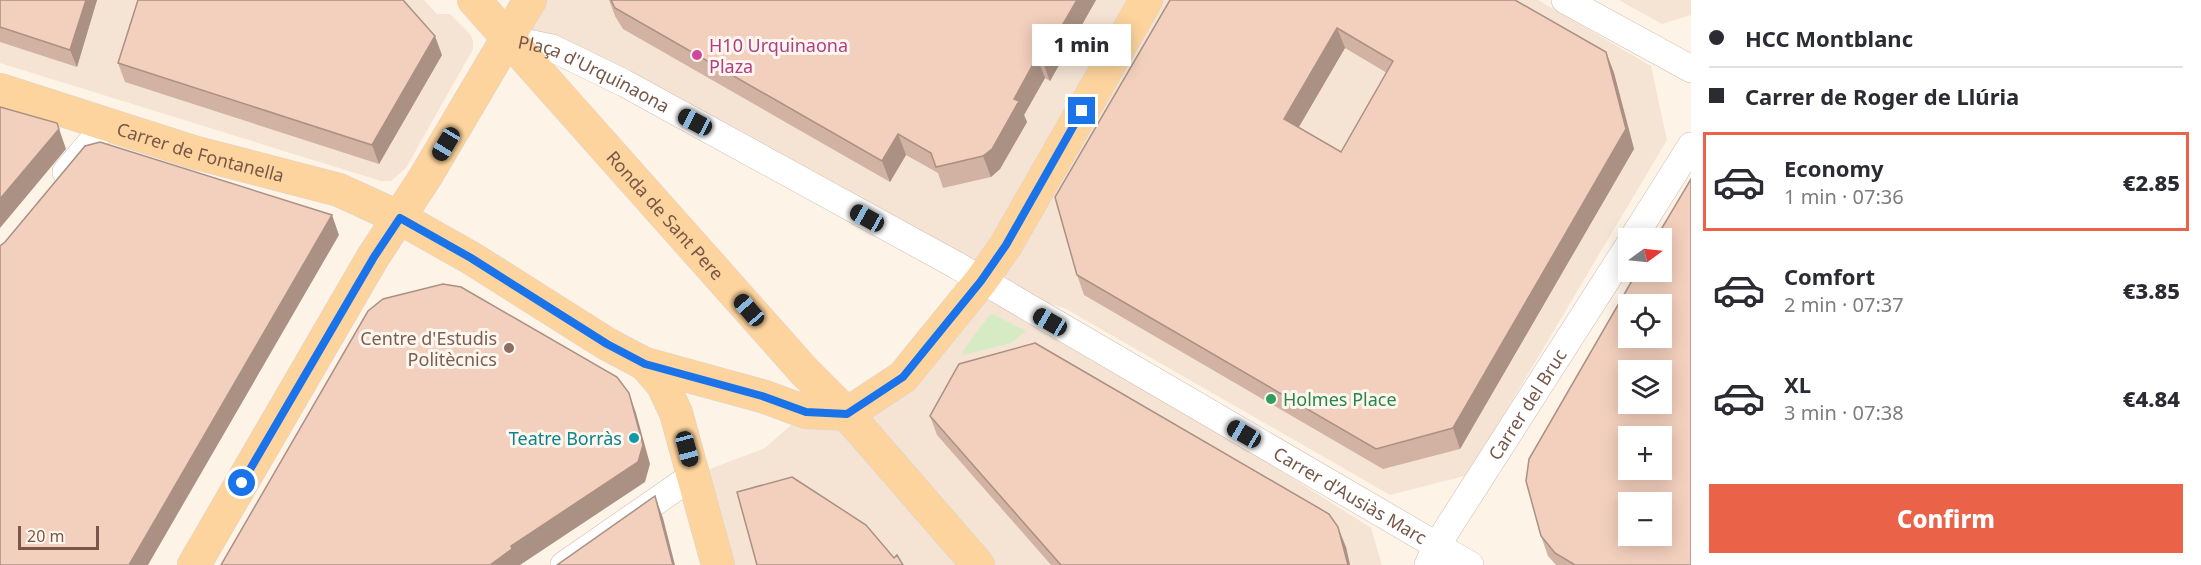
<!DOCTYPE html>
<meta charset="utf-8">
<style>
body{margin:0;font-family:"Noto Sans",sans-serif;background:#f2f2f3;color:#2b2b33;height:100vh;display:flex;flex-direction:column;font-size:22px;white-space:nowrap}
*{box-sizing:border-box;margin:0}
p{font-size:20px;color:#7c7c81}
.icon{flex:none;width:33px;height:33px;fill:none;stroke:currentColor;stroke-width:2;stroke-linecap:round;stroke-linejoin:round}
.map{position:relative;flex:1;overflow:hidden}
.sheet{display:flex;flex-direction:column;background:#fff;width:510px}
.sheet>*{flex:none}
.guide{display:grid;align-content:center;height:132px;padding:0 18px;background:#fff}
.needle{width:39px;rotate:75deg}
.tools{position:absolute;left:1618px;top:228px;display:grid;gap:12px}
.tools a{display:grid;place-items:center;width:54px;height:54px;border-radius:0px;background:#fff;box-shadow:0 3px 15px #0003;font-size:30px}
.scale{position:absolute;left:18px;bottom:15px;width:81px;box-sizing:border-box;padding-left:6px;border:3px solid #78574a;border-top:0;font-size:16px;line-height:21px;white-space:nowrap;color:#78574a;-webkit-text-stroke:4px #fff7ed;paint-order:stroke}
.end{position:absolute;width:27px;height:27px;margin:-14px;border:8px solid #1a73e8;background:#fff;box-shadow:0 0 0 3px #fff}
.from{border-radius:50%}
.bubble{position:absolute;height:42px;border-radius:0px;background:#fff;box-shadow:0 3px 15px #0003;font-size:20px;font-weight:800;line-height:42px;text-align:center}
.car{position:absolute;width:18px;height:36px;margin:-18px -9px;border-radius:8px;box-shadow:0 0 4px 2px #0007;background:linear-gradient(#222 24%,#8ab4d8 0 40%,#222 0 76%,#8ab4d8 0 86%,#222 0)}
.guide b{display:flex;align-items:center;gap:21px;height:57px;font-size:22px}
.guide b+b{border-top:2px solid #e1e1e2}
.guide i{width:15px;height:15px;background:#2b2b33}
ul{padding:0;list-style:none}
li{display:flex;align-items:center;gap:18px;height:99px;margin:0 12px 9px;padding:0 6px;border:3px solid transparent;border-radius:0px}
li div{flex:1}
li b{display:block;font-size:22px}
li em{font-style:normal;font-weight:800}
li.active{border-color:#ea6348}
li>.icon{width:54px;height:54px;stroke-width:1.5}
.action{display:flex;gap:12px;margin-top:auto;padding:12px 18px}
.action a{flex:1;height:69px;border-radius:0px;background:#ea6348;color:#fff;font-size:24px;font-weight:800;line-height:69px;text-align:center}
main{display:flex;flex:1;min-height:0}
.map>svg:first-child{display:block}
.residential{fill:#f5e4d4}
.green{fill:#d6ebc4}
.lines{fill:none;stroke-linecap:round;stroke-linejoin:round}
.minor-casing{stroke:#d2bcae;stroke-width:28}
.major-casing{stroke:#dcd3d0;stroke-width:34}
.minor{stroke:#fff;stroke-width:27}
.major{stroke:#fdd49d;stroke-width:33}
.wall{fill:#d1b2a3;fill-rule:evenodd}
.shaded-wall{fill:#aa9184}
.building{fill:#f3cfbd;stroke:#aa9184;stroke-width:1.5;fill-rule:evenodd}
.route{stroke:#1a73e8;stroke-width:8}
.hotel-dot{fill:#d1479c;stroke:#fff7ed;stroke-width:2}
.education-dot{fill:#8d6e63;stroke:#fff7ed;stroke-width:2}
.leisure-dot{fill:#2e9e5b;stroke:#fff7ed;stroke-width:2}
.culture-dot{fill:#0f9aa8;stroke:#fff7ed;stroke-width:2}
.labels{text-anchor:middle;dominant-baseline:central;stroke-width:6;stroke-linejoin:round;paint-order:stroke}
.hotel-label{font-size:18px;fill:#b23c85;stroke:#fff7ed;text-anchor:start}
.street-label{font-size:18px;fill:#78574a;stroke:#fff7ed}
.education-label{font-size:18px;fill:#785e54;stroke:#fff7ed;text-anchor:end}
.leisure-label{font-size:18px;fill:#27864d;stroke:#fff7ed;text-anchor:start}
.culture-label{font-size:18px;fill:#0d838f;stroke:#fff7ed;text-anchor:end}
</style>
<main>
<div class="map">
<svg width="1691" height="565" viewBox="0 0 1691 565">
<rect width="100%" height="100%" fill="#fdf3e6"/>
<!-- residential -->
<path class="residential" d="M0 0H424L437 14H450L470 34 473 41V49L406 168 391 181H381L0 63Z
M530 0H1538L1651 66 1667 140 1468 475 1390 495 1066 309 984 282 1371 528 1382 565H718L694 475 765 448 806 412 847 414 981 281 531 45Z
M1619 0H1691V15L1662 24Z"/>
<!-- green -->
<path class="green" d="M991 313 1026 331 1011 343 963 355 962 352Z"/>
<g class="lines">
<defs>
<g id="minor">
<path d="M1565 0 1691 69"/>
<path id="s1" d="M508 39 552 48 624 83 956 265 1470 565"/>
<path d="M66 172 106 125"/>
<path d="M1633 238 1691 146"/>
<path d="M564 565 694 475"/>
<path id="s2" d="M1428 565 1437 545 1629 245"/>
</g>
<g id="major">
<path id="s3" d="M474 0 804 371 847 414 978 565"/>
<path id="s4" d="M0 90 193 152 339 190 400 218 471 258 607 344 645 364 762 396 806 412 847 414 903 377 981 281 1006 245 1146 0"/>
<path d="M645 364 663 385 676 413 718 565"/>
<path d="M194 565 373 257 426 176 530 0"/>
</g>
</defs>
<!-- minor casing -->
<use href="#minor" class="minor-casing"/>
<!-- major casing -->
<use href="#major" class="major-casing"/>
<!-- minor -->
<use href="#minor" class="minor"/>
<!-- major -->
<use href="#major" class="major"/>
</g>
<!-- wall -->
<path class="wall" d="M0 0H97L77 67 0 42Z
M609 0H1096L1050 81 1045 78 1024 115 1027 122 1000 169 991 177 943 188 938 173 906 155 890 182 623 29 615 16Z
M1170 0 1606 52 1614 73 1634 149 1460 449 1383 469 1084 295 1077 275ZM1345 48 1387 73 1341 152 1298 127Z
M442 55 379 164 125 82 118 63Z
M930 416 1346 547 1350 565H1051L937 435Z
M1541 536 1691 565H1556L1548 556Z"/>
<!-- shaded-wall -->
<path class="shaded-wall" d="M86 0H97L77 67 70 50Z
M1077 0H1096L1050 81 1042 60Z
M1337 28 1345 48 1292 139 1284 119Z
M435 36 442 55 379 164 372 145Z
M1606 52 1614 73 1634 149 1460 449 1453 428Z
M1037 57 1045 78 1024 115 1027 122 1000 169 991 177 983 156Z
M57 123 66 149 0 228V199Z
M898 134 906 155 890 182 882 161Z
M332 215 339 235 148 565H129Z
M629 393 636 413 650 464 645 482 520 565H490L511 546Z
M655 496 663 518 675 565H673Z
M1338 527 1346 547 1350 565H1348Z"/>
<!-- building -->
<path class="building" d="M0 0H86L70 50 0 27Z
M138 0H403L435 36 372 145 118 63Z
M611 0H1077L1042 60 1037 57 1014 99 1019 101 992 149 983 156 936 167 931 153 898 134 882 161 615 8Z
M1170 0H1515L1606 52 1626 129 1453 428 1376 449 1077 275 1055 197ZM1337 28 1393 61 1341 152 1284 119Z
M0 107 57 123 59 129 0 199Z
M100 142 332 215 129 565H0V246L5 242 85 146Z
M1691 179V565H1575L1555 553 1541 536 1526 481 1529 459 1637 272H1662V238H1656ZM1629 304H1662V338H1629ZM1629 370H1662V404H1629ZM1629 436H1662V470H1629ZM1629 502H1662V536H1629Z
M443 284 461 287 617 377 629 393 643 445 638 462 511 546 512 549 490 565H221L368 311 383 299Z
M1035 343 1329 514 1338 527 1348 565H1061L930 416 959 364Z
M792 477 866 525 894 558 897 555 903 565H757L737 492Z
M655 496 673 565H557Z"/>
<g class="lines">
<!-- route -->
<path class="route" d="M242 483 374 257 400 218 471 258 607 344 645 364 762 396 806 412 847 414 903 377 981 281 1006 245 1082 111"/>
</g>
<!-- markers -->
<circle class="hotel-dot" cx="697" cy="55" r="6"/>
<circle class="education-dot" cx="509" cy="348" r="6"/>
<circle class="leisure-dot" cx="1271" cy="399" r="6"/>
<circle class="culture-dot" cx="634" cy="438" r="6"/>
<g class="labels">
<!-- hotel labels -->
<g class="hotel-label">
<text x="709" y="45">H10 Urquinaona<tspan x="709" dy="21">Plaza</tspan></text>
</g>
<!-- street labels -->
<g class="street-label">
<text stroke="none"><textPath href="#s1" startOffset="93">Plaça d'Urquinaona</textPath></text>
<text stroke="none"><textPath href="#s4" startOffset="210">Carrer de Fontanella</textPath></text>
<text stroke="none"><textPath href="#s3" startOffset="288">Ronda de Sant Pere</textPath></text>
<text stroke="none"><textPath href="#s2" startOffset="189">Carrer del Bruc</textPath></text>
<text stroke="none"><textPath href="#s1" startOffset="960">Carrer d'Ausiàs Marc</textPath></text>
</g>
<!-- education labels -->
<g class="education-label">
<text x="497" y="338">Centre d'Estudis<tspan x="497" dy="21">Politècnics</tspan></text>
</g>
<!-- leisure labels -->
<g class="leisure-label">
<text x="1283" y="399">Holmes Place</text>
</g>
<!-- culture labels -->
<g class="culture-label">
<text x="622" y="438">Teatre Borràs</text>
</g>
</g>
</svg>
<div class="tools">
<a><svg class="needle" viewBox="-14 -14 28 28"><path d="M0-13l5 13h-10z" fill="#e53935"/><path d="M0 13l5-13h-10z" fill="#7c7c81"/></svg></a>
<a><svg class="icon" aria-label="locate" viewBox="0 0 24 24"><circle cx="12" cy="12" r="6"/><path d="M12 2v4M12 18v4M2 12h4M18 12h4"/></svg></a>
<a><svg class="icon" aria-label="layers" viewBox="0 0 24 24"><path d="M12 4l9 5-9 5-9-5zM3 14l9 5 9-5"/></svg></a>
<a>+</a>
<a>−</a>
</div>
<div class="scale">20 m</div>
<i class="end from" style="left:242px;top:483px"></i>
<i class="end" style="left:1082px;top:111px"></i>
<div class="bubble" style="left:1032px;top:24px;width:99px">1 min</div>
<i class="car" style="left:695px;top:122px;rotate:298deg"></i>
<i class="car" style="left:446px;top:144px;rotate:211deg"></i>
<i class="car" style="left:867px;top:218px;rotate:299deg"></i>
<i class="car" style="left:749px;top:310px;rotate:319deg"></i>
<i class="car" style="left:1050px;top:322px;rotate:300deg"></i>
<i class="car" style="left:1244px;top:434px;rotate:300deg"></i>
<i class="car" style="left:687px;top:449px;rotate:165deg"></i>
</div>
<section class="sheet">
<div class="guide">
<b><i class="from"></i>HCC Montblanc</b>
<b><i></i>Carrer de Roger de Llúria</b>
</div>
<ul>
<li class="active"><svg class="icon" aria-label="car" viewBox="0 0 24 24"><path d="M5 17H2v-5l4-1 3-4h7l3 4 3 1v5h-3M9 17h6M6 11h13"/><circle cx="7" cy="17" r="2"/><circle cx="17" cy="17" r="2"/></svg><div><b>Economy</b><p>1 min · 07:36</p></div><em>€2.85</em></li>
<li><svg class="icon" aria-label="car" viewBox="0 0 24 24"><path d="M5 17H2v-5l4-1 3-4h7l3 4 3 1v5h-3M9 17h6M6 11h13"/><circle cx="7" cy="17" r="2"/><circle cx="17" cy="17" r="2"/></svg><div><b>Comfort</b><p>2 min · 07:37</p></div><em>€3.85</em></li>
<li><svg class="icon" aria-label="car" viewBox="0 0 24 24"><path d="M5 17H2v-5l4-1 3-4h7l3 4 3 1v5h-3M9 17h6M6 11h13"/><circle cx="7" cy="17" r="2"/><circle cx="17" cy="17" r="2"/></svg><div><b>XL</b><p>3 min · 07:38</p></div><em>€4.84</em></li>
</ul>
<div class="action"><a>Confirm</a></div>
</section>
</main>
